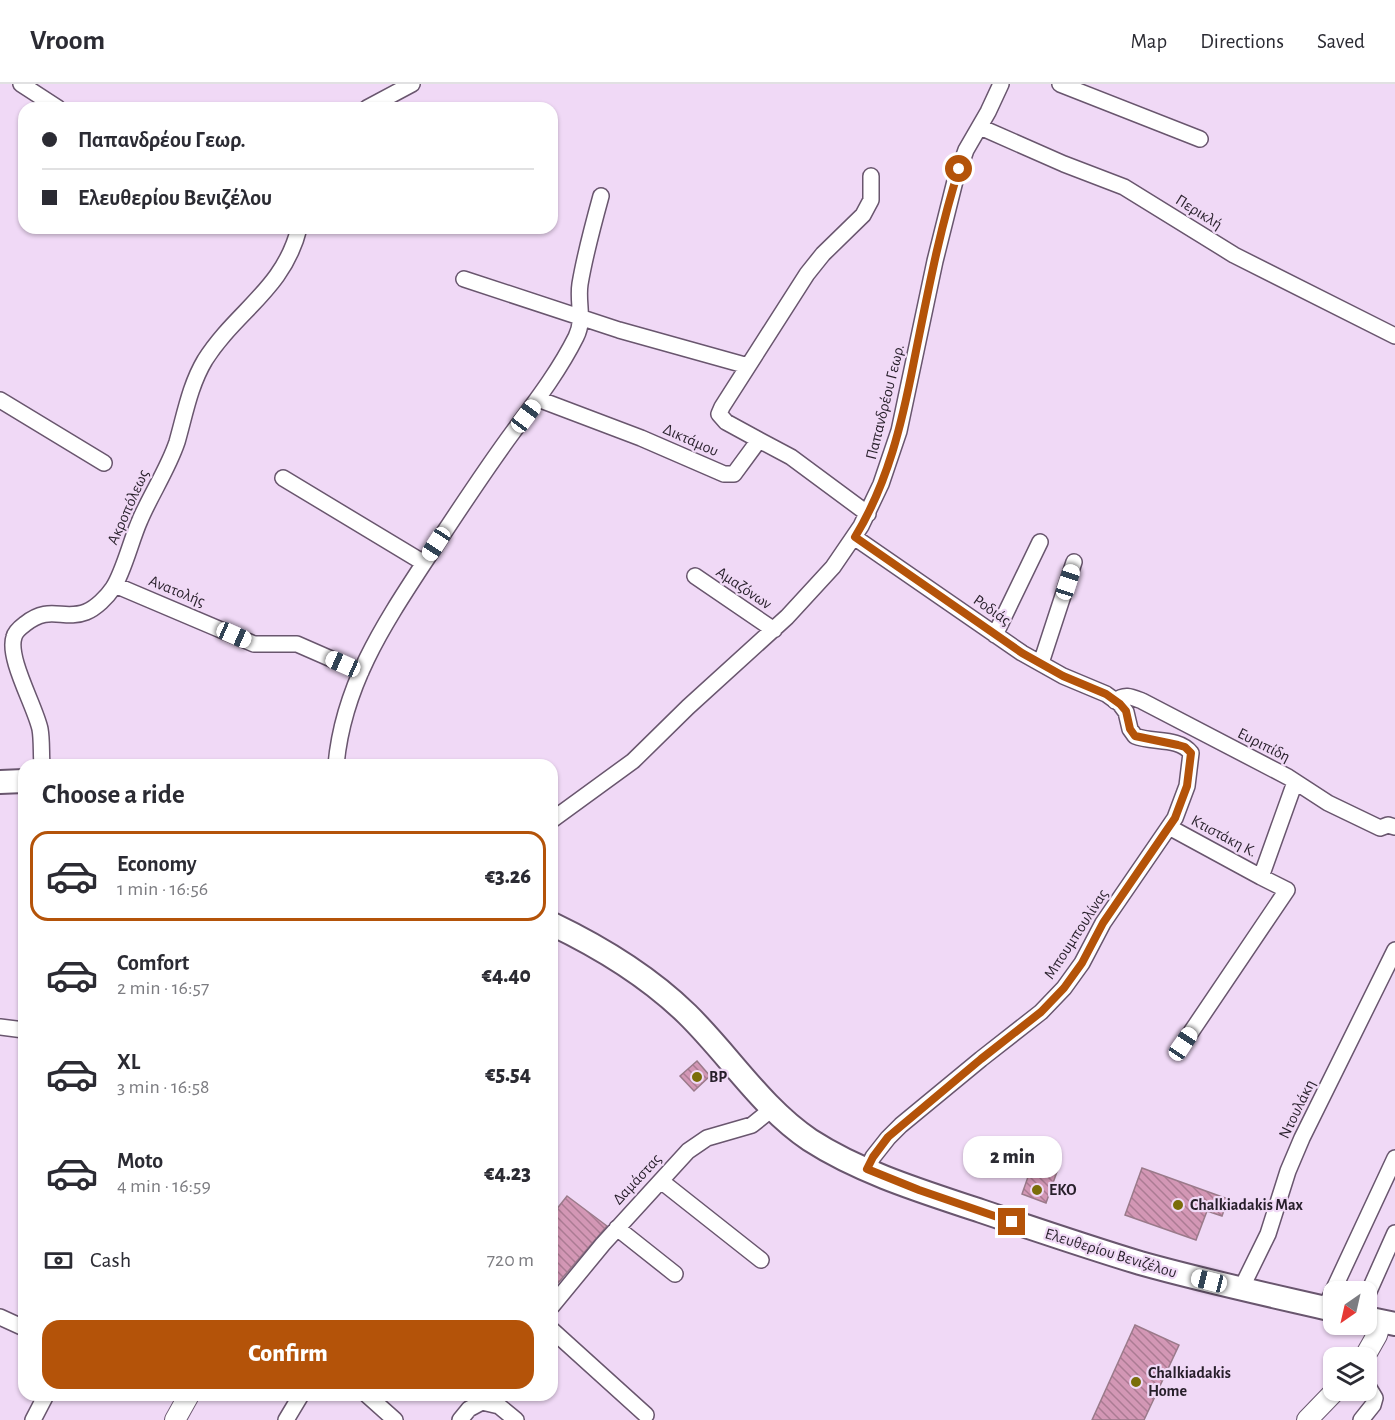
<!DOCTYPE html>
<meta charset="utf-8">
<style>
body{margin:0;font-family:"Alegreya Sans",sans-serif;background:#f2f2f3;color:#2b2b33;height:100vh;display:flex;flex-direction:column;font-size:22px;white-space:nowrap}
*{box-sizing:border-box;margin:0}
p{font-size:20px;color:#7c7c81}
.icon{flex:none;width:33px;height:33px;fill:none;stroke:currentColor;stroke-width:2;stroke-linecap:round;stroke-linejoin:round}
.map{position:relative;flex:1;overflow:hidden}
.panel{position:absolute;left:18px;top:675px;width:540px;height:642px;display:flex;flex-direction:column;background:#fff;border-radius:18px;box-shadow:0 2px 4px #0004}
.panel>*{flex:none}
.top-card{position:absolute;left:18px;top:18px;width:540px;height:132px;border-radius:18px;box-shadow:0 2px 4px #0004;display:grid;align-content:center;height:132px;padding:0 24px;background:#fff}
.needle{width:39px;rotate:214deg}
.controls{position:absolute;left:1323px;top:1197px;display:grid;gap:12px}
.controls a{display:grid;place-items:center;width:54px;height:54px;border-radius:12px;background:#fff;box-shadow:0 2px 4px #0004;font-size:30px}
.end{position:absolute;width:27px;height:27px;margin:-14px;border:8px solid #b45309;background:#fff;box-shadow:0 0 0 3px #fff}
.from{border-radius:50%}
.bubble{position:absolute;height:42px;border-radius:18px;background:#fff;box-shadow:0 2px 4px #0004;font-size:20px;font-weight:800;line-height:42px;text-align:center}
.car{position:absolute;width:18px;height:36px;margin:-18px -9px;border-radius:8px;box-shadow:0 0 4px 2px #0007;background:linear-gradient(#fff 24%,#345 0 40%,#fff 0 76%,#345 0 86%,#fff 0)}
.top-card b{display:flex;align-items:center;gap:21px;height:57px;font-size:22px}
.top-card b+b{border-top:2px solid #e1e1e2}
.top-card i{width:15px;height:15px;background:#2b2b33}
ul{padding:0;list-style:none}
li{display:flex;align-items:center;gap:18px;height:90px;margin:0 12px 9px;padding:0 12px;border:3px solid transparent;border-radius:18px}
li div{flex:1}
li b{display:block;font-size:22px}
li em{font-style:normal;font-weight:800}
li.selected{border-color:#b45309}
li>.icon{width:54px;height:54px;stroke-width:1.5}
h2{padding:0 24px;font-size:27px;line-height:72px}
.pay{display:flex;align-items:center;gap:15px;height:66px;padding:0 24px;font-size:22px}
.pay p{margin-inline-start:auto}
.cta{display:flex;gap:12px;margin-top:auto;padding:12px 24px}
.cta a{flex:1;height:69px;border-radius:18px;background:#b45309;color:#fff;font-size:24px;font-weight:800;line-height:69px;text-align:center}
header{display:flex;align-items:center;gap:36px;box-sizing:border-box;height:84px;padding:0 30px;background:#fff;border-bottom:2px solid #e1e1e2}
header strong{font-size:28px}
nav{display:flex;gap:33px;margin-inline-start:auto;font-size:21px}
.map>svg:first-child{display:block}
.building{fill:url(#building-back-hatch);stroke:#9a7a8a;stroke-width:1.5}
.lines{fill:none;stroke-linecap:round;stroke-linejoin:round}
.street-casing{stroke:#69566e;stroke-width:18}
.secondary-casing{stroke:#69566e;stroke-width:22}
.primary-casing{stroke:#69566e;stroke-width:26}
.street{stroke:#fff;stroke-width:15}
.secondary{stroke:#fff;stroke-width:20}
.primary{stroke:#fff;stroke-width:22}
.route{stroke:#b45309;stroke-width:8}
.poi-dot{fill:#7a6d09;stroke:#f0d9f6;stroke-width:2}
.labels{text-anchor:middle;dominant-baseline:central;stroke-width:4.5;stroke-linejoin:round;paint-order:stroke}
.street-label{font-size:16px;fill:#271f2a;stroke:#f0d9f6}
.poi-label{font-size:16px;font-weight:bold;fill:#271f2a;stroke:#f0d9f6;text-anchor:start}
</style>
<header>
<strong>Vroom</strong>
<nav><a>Map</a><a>Directions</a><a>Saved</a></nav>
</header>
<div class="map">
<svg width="1395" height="1336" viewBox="0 0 1395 1336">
<defs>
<pattern id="building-back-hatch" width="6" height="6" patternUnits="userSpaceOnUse" patternTransform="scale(1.5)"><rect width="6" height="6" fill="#d397b5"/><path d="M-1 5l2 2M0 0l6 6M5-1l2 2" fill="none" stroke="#ab7b93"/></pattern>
</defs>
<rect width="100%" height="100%" fill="#f0d9f6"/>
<!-- building -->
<path class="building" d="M697 977 710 992 694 1007 680 992Z
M1035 1073 1059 1082 1046 1119 1022 1110Z
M1142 1084 1228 1115 1222 1132 1207 1127 1196 1156 1125 1131Z
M567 1112 607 1142 558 1199 552 1195V1131Z
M1135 1241 1179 1261 1144 1336H1092Z"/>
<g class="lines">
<defs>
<path id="street" d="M21 0 58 24
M1060 0 1200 55
M367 24 412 0
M980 43 1064 80 1124 103 1234 171 1395 252
M464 195 619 246 748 282
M538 315 641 354 724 390H734L759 356 791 373 868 430
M0 316 104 379
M759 356 726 338 719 330 722 323 807 190 823 170 863 131 871 116V92
M283 394 424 479
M854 453 1022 569 1063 592 1106 610 1120 620 1126 628 1130 645 1135 652C1152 659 1179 653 1191 669L1187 702 1175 734 1103 839 1082 879 1064 904 1041 928 981 975 901 1041 888 1054 873 1073 867 1085
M695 492 774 546
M115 501 254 560H297L361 588
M995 551 1040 458
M1041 579 1074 478
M1115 617C1125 609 1132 613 1142 617L1288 693 1328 719 1380 744 1388 741 1395 743
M42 681C41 669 42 656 40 645 35 622 7 574 14 553 15 548 21 543 25 540 50 520 63 537 86 528 96 524 107 513 113 504 124 487 131 456 140 436 151 410 168 385 177 358 185 330 190 301 205 276 236 227 284 205 299 144
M336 681C343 603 382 543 424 479 453 435 482 390 513 348 536 317 559 287 576 253 585 235 577 219 580 200 585 170 593 141 601 112
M552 736 633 677 688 623 787 533 833 483 861 442 881 400 899 347 935 177 955 97 966 66 988 28 1001 0
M1169 743 1261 793
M0 943 24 946
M1183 960 1287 806 1261 793 1295 698
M661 1097 761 1176
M617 1144 675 1190
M1241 1205 1268 1150 1288 1087 1302 1054 1395 866
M1366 1214 1395 1149
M552 1222 603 1160 688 1067 707 1054 752 1041 772 1025
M1325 1224 1395 1074
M0 1233 24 1244
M552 1246 646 1331
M367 1311 395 1336
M33 1336 46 1311
M286 1336 301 1311
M460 1336 469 1325 482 1318 499 1322 516 1336
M1361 1336 1373 1321 1375 1314 1366 1299"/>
<path id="secondary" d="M1364 1274 1377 1251 1381 1237
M175 1336 189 1311
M1307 1336 1336 1306"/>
<path id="primary" d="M0 698 24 697
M552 840C600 863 649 893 687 930 729 971 761 1023 810 1056 861 1089 924 1108 981 1127 1034 1145 1087 1163 1140 1179 1204 1197 1269 1211 1334 1226
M1366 1234 1395 1240"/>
</defs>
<!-- street casing -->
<use href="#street" class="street-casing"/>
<!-- secondary casing -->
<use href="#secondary" class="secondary-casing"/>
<!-- primary casing -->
<use href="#primary" class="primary-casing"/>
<!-- street -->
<use href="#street" class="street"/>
<!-- secondary -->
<use href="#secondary" class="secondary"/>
<!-- primary -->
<use href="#primary" class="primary"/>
</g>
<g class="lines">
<!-- route -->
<path class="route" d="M959 85C939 147 927 213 914 277 902 339 888 399 855 453L1022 569 1063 592 1106 610 1120 620 1126 627 1130 645 1135 652 1178 661 1185 663 1191 669 1187 702 1175 734 1103 839 1082 879 1064 904 1041 928 981 975 888 1053 873 1073 867 1085 919 1106 1012 1138"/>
</g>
<!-- markers -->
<g class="poi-dot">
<circle cx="697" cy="993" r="6"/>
<circle cx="1037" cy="1106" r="6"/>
<circle cx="1178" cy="1121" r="6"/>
<circle cx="1136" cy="1298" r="6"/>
</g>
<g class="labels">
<!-- street labels -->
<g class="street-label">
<text transform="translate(1199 128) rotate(32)">Περικλή</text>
<text transform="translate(885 318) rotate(-76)">Παπανδρέου Γεωρ.</text>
<text transform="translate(691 356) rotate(24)">Δικτάμου</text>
<text transform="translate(128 423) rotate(-66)">Ακροπόλεως</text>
<text transform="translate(744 504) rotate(34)">Αμαζόνων</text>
<text transform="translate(177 507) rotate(22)">Ανατολής</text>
<text transform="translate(992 526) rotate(35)">Ροδιάς</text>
<text transform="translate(1264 661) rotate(27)">Ευριπίδη</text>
<text transform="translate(1224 752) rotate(28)">Κτιστάκη Κ.</text>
<text transform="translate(1076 850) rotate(-57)">Μπουμπουλίνας</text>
<text transform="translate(1297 1025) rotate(-64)">Ντουλάκη</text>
<text transform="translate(637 1095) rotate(-47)">Δαμάστας</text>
<text transform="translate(1111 1169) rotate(17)">Ελευθερίου Βενιζέλου</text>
</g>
<!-- poi labels -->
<g class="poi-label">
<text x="709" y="993">BP</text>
<text x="1049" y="1106">EKO</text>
<text x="1190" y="1121">Chalkiadakis Max</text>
<text x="1148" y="1289">Chalkiadakis<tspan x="1148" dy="18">Home</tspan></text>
</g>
</g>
</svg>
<div class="controls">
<a><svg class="needle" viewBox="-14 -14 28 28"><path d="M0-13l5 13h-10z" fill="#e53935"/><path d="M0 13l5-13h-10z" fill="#7c7c81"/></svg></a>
<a><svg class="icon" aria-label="layers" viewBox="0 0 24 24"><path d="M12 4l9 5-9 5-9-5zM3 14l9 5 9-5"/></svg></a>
</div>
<i class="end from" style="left:959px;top:85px"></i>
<i class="end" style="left:1012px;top:1138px"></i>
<div class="bubble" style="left:963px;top:1052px;width:99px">2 min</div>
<i class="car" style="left:526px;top:332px;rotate:37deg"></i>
<i class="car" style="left:436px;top:460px;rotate:213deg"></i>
<i class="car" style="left:1068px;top:498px;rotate:18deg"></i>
<i class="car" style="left:234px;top:551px;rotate:114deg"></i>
<i class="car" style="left:343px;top:580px;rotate:294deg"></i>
<i class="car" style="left:1183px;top:960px;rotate:34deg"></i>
<i class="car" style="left:1209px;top:1197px;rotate:284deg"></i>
<div class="top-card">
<b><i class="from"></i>Παπανδρέου Γεωρ.</b>
<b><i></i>Ελευθερίου Βενιζέλου</b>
</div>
<section class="panel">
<h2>Choose a ride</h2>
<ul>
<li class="selected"><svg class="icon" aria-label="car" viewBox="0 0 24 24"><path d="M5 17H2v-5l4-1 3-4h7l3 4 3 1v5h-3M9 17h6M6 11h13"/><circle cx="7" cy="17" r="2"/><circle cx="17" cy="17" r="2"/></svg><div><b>Economy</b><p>1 min · 16:56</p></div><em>€3.26</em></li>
<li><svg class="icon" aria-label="car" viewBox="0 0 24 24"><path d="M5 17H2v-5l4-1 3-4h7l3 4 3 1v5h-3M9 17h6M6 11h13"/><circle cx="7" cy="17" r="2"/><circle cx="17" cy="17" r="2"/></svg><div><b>Comfort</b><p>2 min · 16:57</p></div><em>€4.40</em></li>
<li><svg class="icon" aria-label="car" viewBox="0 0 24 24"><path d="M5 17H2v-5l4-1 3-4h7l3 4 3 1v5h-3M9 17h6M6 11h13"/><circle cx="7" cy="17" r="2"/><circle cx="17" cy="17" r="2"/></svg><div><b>XL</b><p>3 min · 16:58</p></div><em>€5.54</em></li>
<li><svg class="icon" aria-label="car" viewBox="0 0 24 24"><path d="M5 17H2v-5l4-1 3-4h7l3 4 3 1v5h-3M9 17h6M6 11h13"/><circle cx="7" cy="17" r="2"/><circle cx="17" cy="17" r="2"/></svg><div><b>Moto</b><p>4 min · 16:59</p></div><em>€4.23</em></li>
</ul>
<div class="pay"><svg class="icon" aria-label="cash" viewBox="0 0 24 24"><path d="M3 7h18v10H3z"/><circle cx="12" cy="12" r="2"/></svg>Cash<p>720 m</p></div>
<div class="cta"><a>Confirm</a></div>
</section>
</div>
